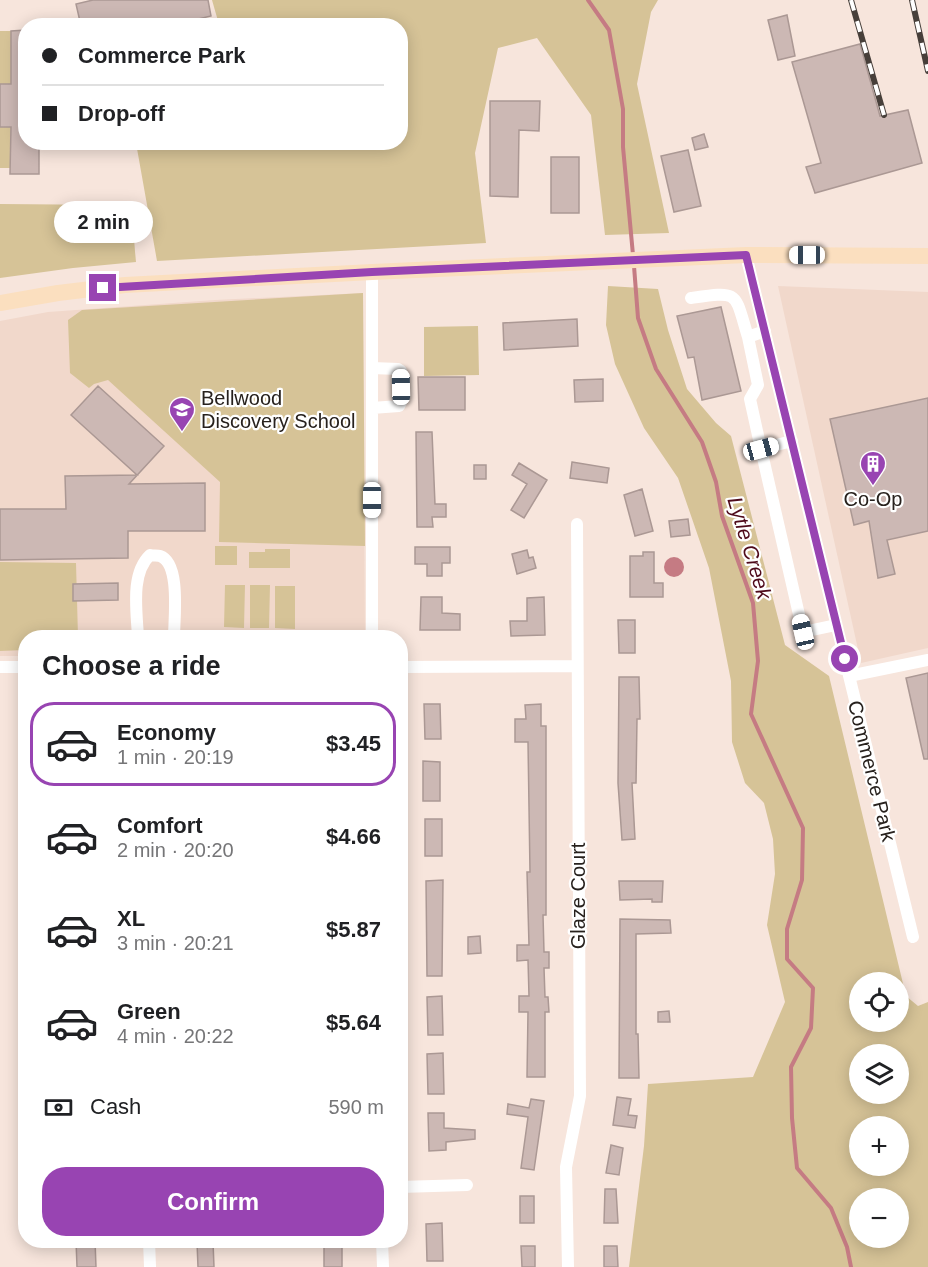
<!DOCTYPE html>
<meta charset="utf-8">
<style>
body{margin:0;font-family:Arial,sans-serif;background:#f6f6f6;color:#202124;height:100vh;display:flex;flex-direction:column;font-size:22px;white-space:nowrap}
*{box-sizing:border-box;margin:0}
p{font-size:20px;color:#757577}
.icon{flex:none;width:33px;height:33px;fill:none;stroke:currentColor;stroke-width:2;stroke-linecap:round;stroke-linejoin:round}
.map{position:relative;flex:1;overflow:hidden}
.drawer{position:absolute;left:18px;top:630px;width:390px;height:618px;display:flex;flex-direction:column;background:#fff;border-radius:24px;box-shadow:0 3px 15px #0003}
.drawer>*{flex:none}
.banner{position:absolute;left:18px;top:18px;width:390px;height:132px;border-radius:24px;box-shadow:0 3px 15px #0003;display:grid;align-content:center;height:132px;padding:0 24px;background:#fff}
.buttons{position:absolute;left:849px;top:972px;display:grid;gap:12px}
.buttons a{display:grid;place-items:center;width:60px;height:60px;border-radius:50%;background:#fff;box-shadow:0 3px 15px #0003;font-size:30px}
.end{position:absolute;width:27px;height:27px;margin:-14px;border:8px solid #9844b2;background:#fff;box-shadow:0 0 0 3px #fff}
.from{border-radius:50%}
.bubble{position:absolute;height:42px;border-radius:21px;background:#fff;box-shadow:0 3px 15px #0003;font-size:20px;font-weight:800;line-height:42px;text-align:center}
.car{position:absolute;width:18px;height:36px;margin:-18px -9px;border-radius:8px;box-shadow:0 0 4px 2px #0007;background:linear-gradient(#fff 24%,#345 0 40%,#fff 0 76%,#345 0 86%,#fff 0)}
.banner b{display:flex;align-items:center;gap:21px;height:57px;font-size:22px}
.banner b+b{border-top:2px solid #e0e0e0}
.banner i{width:15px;height:15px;background:#202124}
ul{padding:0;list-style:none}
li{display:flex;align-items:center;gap:18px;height:84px;margin:0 12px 9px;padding:0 12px;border:3px solid transparent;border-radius:24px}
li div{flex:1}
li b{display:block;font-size:22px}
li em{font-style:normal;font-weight:800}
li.current{border-color:#9844b2}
li>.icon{width:54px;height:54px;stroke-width:1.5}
h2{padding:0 24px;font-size:27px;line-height:72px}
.pay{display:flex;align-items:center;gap:15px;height:66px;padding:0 24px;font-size:22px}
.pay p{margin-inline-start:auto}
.action{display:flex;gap:12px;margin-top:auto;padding:12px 24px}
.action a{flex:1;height:69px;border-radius:24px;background:#9844b2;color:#fff;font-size:24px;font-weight:800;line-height:69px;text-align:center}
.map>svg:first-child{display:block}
.built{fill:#f1d8cb}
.green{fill:#d6c397;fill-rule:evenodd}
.water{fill:#c57b83}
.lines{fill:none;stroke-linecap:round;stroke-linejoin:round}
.stream{stroke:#c57b83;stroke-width:4}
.building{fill:#ccb8b4;stroke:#ab9894;stroke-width:1.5}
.minor{stroke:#fff;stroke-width:12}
.major{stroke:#fbdfbf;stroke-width:16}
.rail-casing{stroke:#473f3a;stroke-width:6}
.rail{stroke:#fff;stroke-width:4;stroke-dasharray:11;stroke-linecap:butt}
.route{stroke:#9844b2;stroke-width:8}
.labels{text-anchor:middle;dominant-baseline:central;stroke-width:4.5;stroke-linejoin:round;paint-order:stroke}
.poi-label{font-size:20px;fill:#27211d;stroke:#fff;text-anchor:start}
.street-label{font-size:20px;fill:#27211d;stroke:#fff}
.water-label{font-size:21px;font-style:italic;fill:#4e0a1a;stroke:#fff}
</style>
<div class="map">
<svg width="928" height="1267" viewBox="0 0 928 1267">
<rect width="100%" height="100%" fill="#f7e5dc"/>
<!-- built -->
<path class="built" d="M778 286 928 292V648L861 663Z
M363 293 365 637 26 638 25 656H0V321L48 312 215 300Z"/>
<!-- green -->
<path class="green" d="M212 0H658L651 12 637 84 669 233 605 235 591 115 537 38 498 48 475 153 486 243 157 261 136 143 400 142V26L200 25 218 21Z
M0 31H11V84H0Z
M0 127H11L10 168H0Z
M0 204 120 205C135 218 134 243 136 262L73 268 0 278Z
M608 286 658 289 668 330 687 389 716 423 731 436 785 645 829 676 906 996 918 1006 928 1002V1267H629L644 1146 648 1084 753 1077 785 1002 767 925 775 874 773 839 764 803 745 783 732 742 731 681 709 568 678 478 644 428 615 364 606 325ZM860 982H898V1022H860ZM860 1054H898V1094H860ZM860 1126H898V1166H860ZM860 1198H898V1238H860Z
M363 293 365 546 219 542 220 482 108 380 94 384 89 388 70 373 68 320 82 310Z
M478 326 479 375 424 376V327Z
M215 546H237V565H215Z
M265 549H290V568H249V552H265Z
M0 562 76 563 78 637 26 638 25 650 0 651Z
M225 585H245L244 628 224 627Z
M250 585H270L269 628H250Z
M275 586H295V629L275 628Z"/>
<!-- water -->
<path class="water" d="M664 567a10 10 0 1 1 20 0a10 10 0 1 1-20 0Z"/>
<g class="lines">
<!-- stream -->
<path class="stream" d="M588 0 609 30 623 109V147L633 255
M634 266 638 318 656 369 702 442 716 482 722 516 753 603 758 661 751 714 803 828 802 880 787 929V959L813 988 811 1028 791 1067 792 1118 797 1168 831 1208 847 1247 851 1267"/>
</g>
<!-- building -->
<path class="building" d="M93 0H208L211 16 169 26H81L76 4Z
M787 15 795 56 778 60 768 20Z
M26 30V142H39V174H10L11 127H0V84H11V31Z
M860 44 880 116 908 110 922 163 815 193 806 167 821 163 792 62Z
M490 101H540L539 131 519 130 518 197 490 196Z
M704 134 708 147 695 150 692 138Z
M688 150 701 206 674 212 661 156Z
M551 157H579V213H551Z
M721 307 741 391 702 400 694 357 688 358 677 316Z
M577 319 578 346 504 350 503 323Z
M418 377H465V410H419Z
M603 379V401L575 402 574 380Z
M98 386 164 446 129 484 205 483V531H128V558L0 560V509H66L65 476 137 475 71 415Z
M928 398V531L887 540 895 574 878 578 869 521 854 525 830 419Z
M416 432H432L435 504H446V517H432L433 527H417Z
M572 462 609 468 607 483 570 478Z
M519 463 547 480 524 518 511 510 527 484 512 475Z
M474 465H486V479H474Z
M642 489 653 531 635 536 624 495Z
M688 519 690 535 671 537 669 521Z
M415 547H450V563H442V576H427V564H415Z
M527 550 529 558 533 557 536 568 517 574 512 554Z
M643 552H654V583H663V597H630V556H643Z
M118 583V600L73 601V584Z
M421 597H442V613L460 614V630H420Z
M544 597 545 635 511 636 510 621H527V598Z
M618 620H635V653H619Z
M928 673V759H924L906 678Z
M619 677H639L640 719H637L636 783H632L635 839 622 840 618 783Z
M424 704H440L441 739H425Z
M541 704V726H546V915H543L544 952H549V968H544L545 997H548L549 1012H545V1077H527L528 1012H519V996H529L528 960 517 961V945H529L527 872H530L528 742H515V719H526L525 705Z
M423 761 440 762V801H423Z
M425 819H442V856H425Z
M443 880 442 976H427L426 881Z
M619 881H663L662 902H652V899L620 900Z
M620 919 670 920 671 933 636 934V1034H638L639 1078H619Z
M480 936 481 953 468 954V937Z
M442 996 443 1035H428L427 997Z
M669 1011 670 1022H658V1012Z
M443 1053 444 1094H428L427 1054Z
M617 1097 631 1099 628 1115 637 1116 635 1128 613 1125Z
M531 1099 544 1101 534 1170 521 1168 528 1117 507 1114 508 1104 529 1108Z
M428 1113H444V1128L475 1130V1139L446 1142V1150L429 1151Z
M611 1145 623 1148 619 1175 606 1173Z
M605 1189H616L618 1223H604Z
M520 1196H534V1223H520Z
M442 1223 443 1261H427L426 1224Z
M76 1240H95L96 1267H77Z
M324 1241H342V1267H324Z
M197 1242H213L214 1267H198Z
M521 1246H535V1267H522Z
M604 1246H617L618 1267H604Z"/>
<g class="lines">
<!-- minor -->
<path class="minor" d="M746 255 913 937
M372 272V638
M691 298C740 291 734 291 748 337
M372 368 398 369 401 371V402L399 406 372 408
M792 441 761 449 803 632 836 625
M761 449 750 399 758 385 748 337 765 331
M138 638C137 612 130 574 150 555 153 556 157 555 160 556 181 563 174 619 174 638
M0 667H26
M400 667 577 666
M849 676 928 660
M400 1187 467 1185
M149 1240 150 1267
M382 1240 383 1267
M568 1267 566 1167 580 1096 577 524"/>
<!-- major -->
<path class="major" d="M0 303 58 293 125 285 372 272 746 255 928 256"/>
<defs>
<path id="rail" d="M851 0 884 115
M912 0 928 71"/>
</defs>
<!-- rail casing -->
<use href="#rail" class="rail-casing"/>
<!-- rail -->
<use href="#rail" class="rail"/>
</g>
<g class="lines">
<!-- route -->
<path class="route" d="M103 288 372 272 746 255 845 659"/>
</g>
<!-- icons -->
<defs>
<symbol id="school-pin" viewBox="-11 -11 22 30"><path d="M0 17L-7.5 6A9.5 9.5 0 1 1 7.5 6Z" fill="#9844b2" stroke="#fff"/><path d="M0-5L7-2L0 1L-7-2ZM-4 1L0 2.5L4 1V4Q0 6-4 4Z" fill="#fff"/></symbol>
<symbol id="building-pin" viewBox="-11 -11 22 30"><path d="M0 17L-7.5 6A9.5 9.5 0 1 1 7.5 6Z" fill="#9844b2" stroke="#fff"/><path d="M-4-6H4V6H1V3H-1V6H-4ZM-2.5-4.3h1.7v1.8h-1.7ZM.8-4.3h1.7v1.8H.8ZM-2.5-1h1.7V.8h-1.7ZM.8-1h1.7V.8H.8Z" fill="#fff"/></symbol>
</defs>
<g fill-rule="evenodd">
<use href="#school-pin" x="167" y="395" width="30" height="40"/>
<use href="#building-pin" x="858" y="449" width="30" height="40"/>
</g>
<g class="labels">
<!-- poi labels -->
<g class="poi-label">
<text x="201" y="398">Bellwood<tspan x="201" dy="23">Discovery School</tspan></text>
<text x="873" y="499" text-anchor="middle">Co-Op</text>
</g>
<!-- street labels -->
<g class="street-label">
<text transform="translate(872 771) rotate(76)">Commerce Park</text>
<text transform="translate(578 896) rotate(-90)">Glaze Court</text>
</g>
<!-- water labels -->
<g class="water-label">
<text transform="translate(750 548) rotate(73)">Lytle Creek</text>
</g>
</g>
</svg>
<div class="buttons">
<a><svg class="icon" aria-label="locate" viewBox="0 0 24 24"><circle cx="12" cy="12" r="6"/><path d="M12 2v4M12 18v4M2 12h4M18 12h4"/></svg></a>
<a><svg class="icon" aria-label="layers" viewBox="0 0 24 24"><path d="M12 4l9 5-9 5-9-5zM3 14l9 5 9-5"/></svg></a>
<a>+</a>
<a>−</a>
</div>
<i class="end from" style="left:845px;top:659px"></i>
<i class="end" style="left:103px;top:288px"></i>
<div class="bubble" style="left:54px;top:201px;width:99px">2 min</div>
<i class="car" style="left:807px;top:255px;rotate:270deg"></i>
<i class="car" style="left:401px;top:387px;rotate:359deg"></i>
<i class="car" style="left:761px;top:449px;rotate:75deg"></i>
<i class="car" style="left:372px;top:500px;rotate:180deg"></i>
<i class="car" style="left:803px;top:632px;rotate:347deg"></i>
<div class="banner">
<b><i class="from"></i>Commerce Park</b>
<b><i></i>Drop-off</b>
</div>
<section class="drawer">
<h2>Choose a ride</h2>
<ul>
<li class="current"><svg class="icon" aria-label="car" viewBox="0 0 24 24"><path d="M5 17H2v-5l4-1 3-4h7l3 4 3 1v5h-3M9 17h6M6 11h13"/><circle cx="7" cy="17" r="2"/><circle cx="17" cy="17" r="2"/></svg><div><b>Economy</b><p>1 min · 20:19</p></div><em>$3.45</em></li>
<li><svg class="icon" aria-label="car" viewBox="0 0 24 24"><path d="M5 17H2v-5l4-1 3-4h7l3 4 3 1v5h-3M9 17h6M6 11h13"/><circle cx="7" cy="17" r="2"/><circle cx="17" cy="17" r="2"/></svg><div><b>Comfort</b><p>2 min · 20:20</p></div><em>$4.66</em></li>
<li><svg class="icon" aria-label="car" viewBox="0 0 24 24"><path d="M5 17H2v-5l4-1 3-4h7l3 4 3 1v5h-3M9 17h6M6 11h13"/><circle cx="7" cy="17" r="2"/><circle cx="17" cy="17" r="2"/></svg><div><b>XL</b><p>3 min · 20:21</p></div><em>$5.87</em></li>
<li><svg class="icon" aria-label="car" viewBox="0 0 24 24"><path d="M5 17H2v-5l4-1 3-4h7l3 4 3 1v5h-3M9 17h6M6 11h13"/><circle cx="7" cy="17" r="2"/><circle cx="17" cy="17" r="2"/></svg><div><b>Green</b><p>4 min · 20:22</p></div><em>$5.64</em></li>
</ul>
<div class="pay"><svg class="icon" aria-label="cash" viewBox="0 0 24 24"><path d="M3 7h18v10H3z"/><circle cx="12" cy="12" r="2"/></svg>Cash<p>590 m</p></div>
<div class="action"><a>Confirm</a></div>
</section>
</div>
